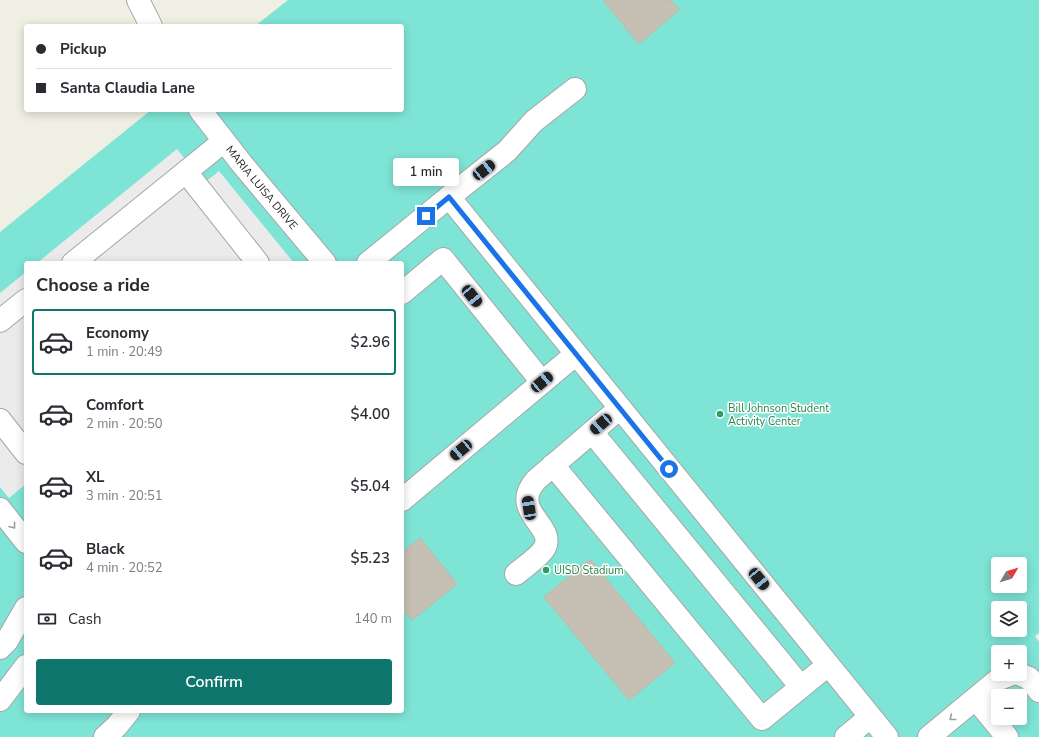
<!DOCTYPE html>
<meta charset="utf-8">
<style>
body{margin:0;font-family:"Nunito Sans",sans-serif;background:#f2f2f3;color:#2b2b33;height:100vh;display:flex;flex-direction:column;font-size:15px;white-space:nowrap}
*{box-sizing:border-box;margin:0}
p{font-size:13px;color:#7c7c81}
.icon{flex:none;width:22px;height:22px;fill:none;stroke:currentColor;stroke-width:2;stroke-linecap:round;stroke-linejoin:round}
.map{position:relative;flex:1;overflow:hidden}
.details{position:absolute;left:24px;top:261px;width:380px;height:452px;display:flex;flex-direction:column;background:#fff;border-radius:4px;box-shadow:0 2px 10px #0003}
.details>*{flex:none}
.guide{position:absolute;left:24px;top:24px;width:380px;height:88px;border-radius:4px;box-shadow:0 2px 10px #0003;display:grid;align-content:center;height:88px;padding:0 12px;background:#fff}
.needle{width:26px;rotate:52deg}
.tools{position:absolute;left:991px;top:557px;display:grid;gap:8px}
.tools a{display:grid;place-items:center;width:36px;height:36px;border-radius:4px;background:#fff;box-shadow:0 2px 10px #0003;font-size:20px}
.end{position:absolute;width:18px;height:18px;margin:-9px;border:5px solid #1a73e8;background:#fff;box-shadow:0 0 0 2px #fff}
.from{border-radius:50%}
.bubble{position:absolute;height:28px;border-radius:4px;background:#fff;box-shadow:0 2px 10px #0003;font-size:13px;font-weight:600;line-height:28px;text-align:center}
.car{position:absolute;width:12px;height:24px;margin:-12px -6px;border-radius:5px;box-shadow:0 0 3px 1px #0007;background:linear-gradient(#222 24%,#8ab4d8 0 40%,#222 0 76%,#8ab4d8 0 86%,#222 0)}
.guide b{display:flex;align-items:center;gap:14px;height:38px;font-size:15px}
.guide b+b{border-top:1px solid #e1e1e2}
.guide i{width:10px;height:10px;background:#2b2b33}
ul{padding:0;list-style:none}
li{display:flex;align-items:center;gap:12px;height:66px;margin:0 8px 6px;padding:0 4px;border:2px solid transparent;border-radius:4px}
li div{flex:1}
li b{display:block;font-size:15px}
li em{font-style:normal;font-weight:600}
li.active{border-color:#0f766e}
li>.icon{width:36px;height:36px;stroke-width:1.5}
h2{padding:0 12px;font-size:18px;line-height:48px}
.pay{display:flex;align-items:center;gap:10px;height:44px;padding:0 12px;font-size:15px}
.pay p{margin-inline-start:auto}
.primary-button{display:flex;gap:8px;margin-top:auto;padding:8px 12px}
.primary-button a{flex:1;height:46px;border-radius:4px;background:#0f766e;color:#fff;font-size:16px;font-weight:600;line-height:46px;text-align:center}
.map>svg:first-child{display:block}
.pitch{fill:#7ee4d5;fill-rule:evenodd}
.parking{fill:#ebebeb}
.building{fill:#c5bfb4;stroke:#c3baa6}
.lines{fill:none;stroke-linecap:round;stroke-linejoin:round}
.minor-casing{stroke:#a6a6a6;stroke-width:24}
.minor{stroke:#fff;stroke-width:22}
.oneway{stroke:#9a9a9a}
.route{stroke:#1a73e8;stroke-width:5}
.leisure-dot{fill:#2e9e5b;stroke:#fff;stroke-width:1.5}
.labels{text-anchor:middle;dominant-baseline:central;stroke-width:3;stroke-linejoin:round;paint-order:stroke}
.street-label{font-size:11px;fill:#1f1f1f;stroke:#fff}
.leisure-label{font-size:11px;fill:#27864d;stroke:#fff;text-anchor:start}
</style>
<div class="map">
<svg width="1039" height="737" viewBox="0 0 1039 737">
<rect width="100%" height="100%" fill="#f0efe4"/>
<!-- pitch -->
<path class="pitch" d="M288 0H1039V633L1035 636 1039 642V737H0V232L151 110H402V26H255ZM26 263H402V711H26ZM998 564H1020V586H998ZM998 608H1020V630H998ZM998 652H1020V674H998ZM998 696H1020V718H998Z"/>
<!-- parking -->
<path class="parking" d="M177 149 204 183 219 171 294 263H37Z
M26 272V484L9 498 0 487V293Z"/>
<!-- building -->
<path class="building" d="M603 0H671L679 10 639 44Z
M420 538 457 584 412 620 402 608V552Z
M590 559 675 663 629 700 544 597Z"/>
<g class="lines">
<defs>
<g id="minor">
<path d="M138 0 151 26"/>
<path id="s1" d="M200 110 242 164 325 263"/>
<path d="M186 172 258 263"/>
<path d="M449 197 887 737"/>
<path d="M73 263 224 141"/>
<path d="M368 263 449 197 507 151 534 121 575 89"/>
<path d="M402 293 443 259 542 382"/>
<path d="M0 321 26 300"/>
<path d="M0 420 26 453"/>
<path d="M592 432 801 687"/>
<path d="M553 465 762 719 828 665"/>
<path d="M402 500 576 354"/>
<path d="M0 509 26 542"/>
<path d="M516 574C524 567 538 558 544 549 558 526 508 512 536 480L620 408"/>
<path d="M0 648 7 641 26 608"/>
<path d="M1019 674 1029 678 1039 691"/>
<path d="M976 699 1007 737"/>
<path d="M0 700 26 666"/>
<path d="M105 737 116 727 129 711"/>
<path d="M846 737 870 717"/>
<path d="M929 737 999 679 1012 674"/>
</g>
</defs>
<!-- minor casing -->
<use href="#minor" class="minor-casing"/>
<!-- minor -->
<use href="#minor" class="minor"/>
</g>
<!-- one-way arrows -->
<defs><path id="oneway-chevron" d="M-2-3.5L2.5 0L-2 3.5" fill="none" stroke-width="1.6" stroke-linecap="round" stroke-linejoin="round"/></defs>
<g class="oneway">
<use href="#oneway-chevron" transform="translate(13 526) rotate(52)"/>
<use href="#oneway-chevron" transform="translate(952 718) rotate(141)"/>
</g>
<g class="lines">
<!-- route -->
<path class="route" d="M426 216 449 197 669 469"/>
</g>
<!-- markers -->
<g class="leisure-dot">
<circle cx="720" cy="414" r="4"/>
<circle cx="546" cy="570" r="4"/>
</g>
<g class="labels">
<!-- street labels -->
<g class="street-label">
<text stroke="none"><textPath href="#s1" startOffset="99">MARIA LUISA DRIVE</textPath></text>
</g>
<!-- leisure labels -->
<g class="leisure-label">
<text x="728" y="408">Bill Johnson Student<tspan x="728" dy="13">Activity Center</tspan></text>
<text x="554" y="570">UISD Stadium</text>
</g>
</g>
</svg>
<div class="tools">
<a><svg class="needle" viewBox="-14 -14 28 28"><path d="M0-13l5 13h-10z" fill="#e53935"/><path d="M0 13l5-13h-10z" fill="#7c7c81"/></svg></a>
<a><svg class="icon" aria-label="layers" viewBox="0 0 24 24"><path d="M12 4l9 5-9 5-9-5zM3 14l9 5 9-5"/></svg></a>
<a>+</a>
<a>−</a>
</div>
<i class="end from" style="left:669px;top:469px"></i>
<i class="end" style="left:426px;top:216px"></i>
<div class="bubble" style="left:393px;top:158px;width:66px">1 min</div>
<i class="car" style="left:484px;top:170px;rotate:52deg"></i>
<i class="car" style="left:472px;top:296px;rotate:141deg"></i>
<i class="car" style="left:542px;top:382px;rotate:50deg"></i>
<i class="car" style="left:601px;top:424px;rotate:229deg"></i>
<i class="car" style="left:461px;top:450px;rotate:230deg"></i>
<i class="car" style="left:529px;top:508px;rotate:351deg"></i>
<i class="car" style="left:759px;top:579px;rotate:141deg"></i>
<div class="guide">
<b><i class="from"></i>Pickup</b>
<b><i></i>Santa Claudia Lane</b>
</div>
<section class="details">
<h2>Choose a ride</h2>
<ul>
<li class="active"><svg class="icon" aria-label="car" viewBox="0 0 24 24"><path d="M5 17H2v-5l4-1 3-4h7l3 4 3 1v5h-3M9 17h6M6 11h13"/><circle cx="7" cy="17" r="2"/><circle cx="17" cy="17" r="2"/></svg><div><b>Economy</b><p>1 min · 20:49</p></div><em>$2.96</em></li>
<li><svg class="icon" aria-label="car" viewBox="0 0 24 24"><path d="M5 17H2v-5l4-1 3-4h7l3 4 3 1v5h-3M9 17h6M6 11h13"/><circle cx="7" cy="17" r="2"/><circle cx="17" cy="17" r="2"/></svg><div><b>Comfort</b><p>2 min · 20:50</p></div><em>$4.00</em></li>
<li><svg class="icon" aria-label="car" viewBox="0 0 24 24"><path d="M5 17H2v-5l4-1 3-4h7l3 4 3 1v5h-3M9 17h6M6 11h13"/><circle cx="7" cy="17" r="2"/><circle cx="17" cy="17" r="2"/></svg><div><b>XL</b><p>3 min · 20:51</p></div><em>$5.04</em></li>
<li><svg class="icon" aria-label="car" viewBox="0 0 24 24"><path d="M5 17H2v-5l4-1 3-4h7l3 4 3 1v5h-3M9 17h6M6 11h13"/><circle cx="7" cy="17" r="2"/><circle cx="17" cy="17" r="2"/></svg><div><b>Black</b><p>4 min · 20:52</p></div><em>$5.23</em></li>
</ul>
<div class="pay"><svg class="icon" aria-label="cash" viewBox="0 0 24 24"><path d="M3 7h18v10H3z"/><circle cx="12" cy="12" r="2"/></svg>Cash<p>140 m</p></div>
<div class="primary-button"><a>Confirm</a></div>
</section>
</div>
